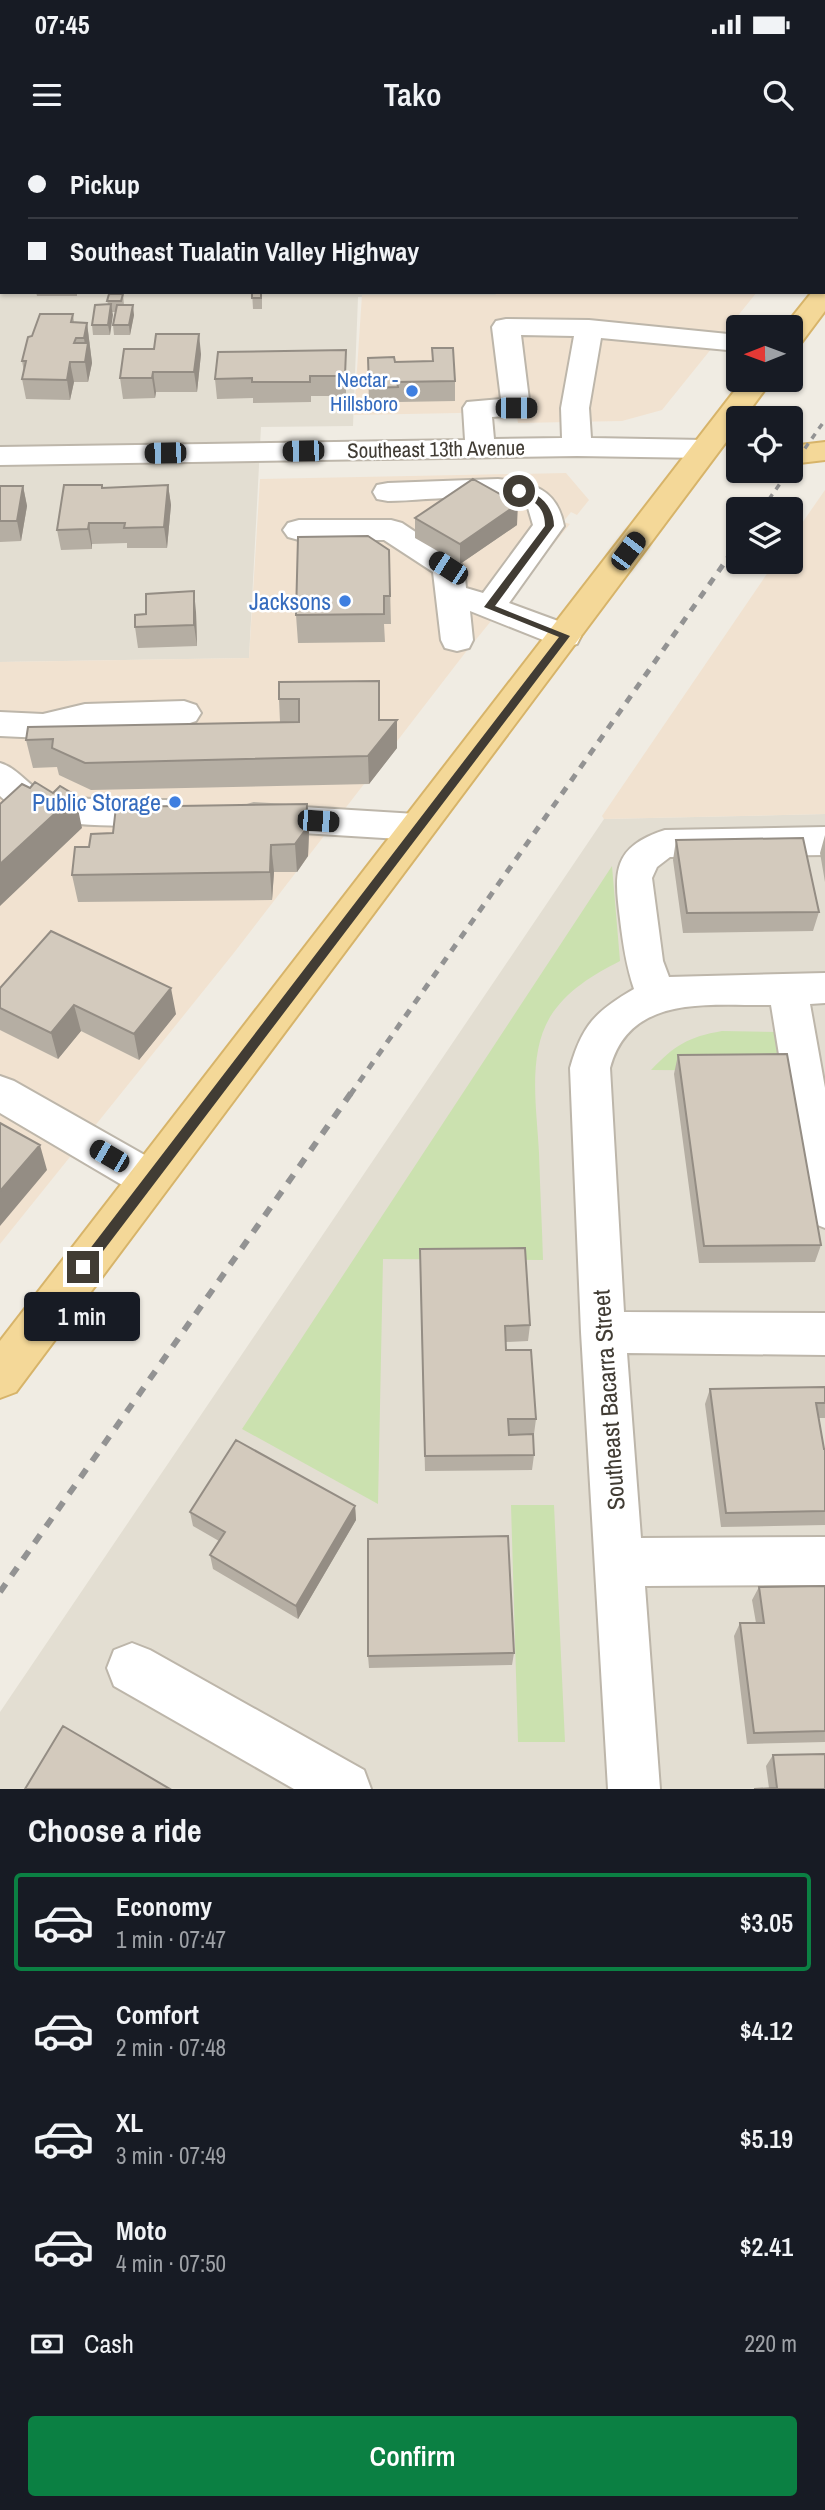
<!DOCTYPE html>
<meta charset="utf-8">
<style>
body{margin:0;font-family:"Archivo Narrow",sans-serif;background:#20242c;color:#f1f3f6;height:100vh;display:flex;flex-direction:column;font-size:26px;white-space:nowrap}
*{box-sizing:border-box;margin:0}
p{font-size:23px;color:#9ea1a6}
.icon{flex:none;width:38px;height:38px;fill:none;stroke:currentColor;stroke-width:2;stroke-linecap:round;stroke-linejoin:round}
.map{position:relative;height:1649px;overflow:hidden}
.side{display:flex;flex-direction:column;background:#171b24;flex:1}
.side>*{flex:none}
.top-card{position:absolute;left:0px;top:0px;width:826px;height:154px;box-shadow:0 2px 5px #0004;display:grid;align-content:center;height:154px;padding:0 28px;background:#171b24}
.needle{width:46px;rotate:269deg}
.buttons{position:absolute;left:726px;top:175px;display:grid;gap:14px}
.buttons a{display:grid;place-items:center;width:77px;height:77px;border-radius:7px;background:#171b24;box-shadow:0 2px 5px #0004;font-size:35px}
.end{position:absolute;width:32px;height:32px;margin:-16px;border:9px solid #413c34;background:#fff;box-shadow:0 0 0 4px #fff}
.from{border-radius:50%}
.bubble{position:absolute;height:49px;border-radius:7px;background:#171b24;box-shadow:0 2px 5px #0004;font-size:23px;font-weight:600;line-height:49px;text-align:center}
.car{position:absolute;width:21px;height:42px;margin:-21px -10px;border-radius:9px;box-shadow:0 0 5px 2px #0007;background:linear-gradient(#222 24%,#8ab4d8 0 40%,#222 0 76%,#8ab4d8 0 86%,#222 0)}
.top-card b{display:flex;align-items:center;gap:24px;height:66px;font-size:26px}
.top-card b+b{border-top:2px solid #363941}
.top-card i{width:18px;height:18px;background:#f1f3f6}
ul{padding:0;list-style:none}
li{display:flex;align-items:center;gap:21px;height:98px;margin:0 14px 10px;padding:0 14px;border:4px solid transparent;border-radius:7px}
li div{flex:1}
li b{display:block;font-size:26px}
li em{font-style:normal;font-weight:600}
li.selected{border-color:#0b8043}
li>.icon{width:63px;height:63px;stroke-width:1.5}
h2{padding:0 28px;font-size:32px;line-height:84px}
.pay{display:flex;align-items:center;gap:18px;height:77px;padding:0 28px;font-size:26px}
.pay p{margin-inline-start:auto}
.primary-button{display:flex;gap:14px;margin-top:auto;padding:14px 28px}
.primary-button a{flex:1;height:80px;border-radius:7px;background:#0b8043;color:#fff;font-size:28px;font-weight:600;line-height:80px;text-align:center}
.status{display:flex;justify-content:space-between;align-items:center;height:49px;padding:0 35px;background:#171b24;direction:ltr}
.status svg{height:19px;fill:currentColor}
header{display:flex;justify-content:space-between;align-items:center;height:91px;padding:0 28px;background:#171b24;font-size:32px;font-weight:600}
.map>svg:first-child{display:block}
.residential{fill:#e3ded2}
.commercial{fill:#f1e2d0}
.green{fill:#cbe1af}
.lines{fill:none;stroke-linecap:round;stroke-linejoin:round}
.minor-casing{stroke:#bdb6aa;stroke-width:4}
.major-casing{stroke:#d7b46a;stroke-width:4}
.minor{fill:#fff;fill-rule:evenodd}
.major{fill:#f4d898;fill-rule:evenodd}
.rail-far2{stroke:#939393;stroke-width:3.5;stroke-dasharray:6 6;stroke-linecap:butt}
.rail-far1{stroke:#939393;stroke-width:5;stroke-dasharray:8 8;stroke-linecap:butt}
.rail{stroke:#939393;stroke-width:6;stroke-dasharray:10 10;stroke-linecap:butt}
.wall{fill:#b5aea3}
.shaded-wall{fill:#948d84}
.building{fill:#d3cabd;stroke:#948d84;stroke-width:2}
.route{fill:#413c34}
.shop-dot{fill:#3f7fe0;stroke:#fff;stroke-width:2.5}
.labels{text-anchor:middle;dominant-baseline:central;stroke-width:5;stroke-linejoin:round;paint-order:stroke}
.far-shop-label{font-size:21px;fill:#366cbe;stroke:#fff;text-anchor:end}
.far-street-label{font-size:21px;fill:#413c34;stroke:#fff}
.shop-label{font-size:24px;fill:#366cbe;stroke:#fff;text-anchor:end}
.street-label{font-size:24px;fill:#413c34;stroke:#fff}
</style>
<div class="status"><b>07:45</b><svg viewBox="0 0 49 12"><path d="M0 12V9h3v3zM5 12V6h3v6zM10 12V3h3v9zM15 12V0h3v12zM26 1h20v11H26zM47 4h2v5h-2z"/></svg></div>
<header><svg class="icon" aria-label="menu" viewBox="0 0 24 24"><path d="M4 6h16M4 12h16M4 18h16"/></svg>Tako<svg class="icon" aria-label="search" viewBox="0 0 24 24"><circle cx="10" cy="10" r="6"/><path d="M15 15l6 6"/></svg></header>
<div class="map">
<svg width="825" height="1649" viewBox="0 0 825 1649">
<rect width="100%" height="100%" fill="#f0ece3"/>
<!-- residential -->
<path class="residential" d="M0 0H646L2 2V152H499L496 155 358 157 353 286 261 287 249 518 0 522Z
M825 674V1649H0V1572L604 679Z"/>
<!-- commercial -->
<path class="commercial" d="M499 152H757L662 270 622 281 518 283 516 272 354 275 362 155H495Z
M566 333 589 360 577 375 571 372 563 382 570 384 465 513 233 814 0 1104V522L249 518 260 339Z
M825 350V674L604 679 602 676 775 422H791V399Z"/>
<!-- green -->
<path class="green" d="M612 726 620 821C593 835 567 850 550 877 527 916 537 970 539 1013 540 1049 542 1085 543 1120L383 1119 378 1364 242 1289Z
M722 891 777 892 782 931 651 930C675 905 688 897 722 891Z
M511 1365H554L565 1602H518Z"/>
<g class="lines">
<defs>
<path id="minor" d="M4 0H28L3 2Z
M391 0H415V2H391Z
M2 46V68L0 69V47Z
M824 68H825V84H824Z
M506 179 589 180 738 195V211L601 198 589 268 591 298 704 300 714 303 719 309 714 315 704 318 577 316 0 325V307L465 300 463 268 467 262 501 259 492 187 496 181ZM521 195 574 196 561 268 562 298 494 299 492 277 526 274 530 268Z
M498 339C532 343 557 348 564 386L509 463 577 488 581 496 577 504 565 507 553 504 470 471 473 500 469 508 457 511 445 508 441 500 433 432 384 400H299L288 397 283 390 288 383 299 380H391L402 383 459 421 464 428 466 448 483 453 533 385 528 368C497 349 426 361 388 361L377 359 373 352 377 345 388 343Z
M184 561 196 565 201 573 196 581 184 585 85 588 43 598 0 596V572L43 574 85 564Z
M0 623C17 628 25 642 40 651 62 662 138 659 166 660L179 664 184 673 179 682 166 686C125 685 53 689 17 670 11 667 5 660 0 656Z
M254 664 416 674 429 678 434 687 429 696 416 700 254 690 241 686 236 677 241 668Z
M825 687V715L670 717 657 727 652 738 663 821 669 837 825 833V863L810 864 825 948V1088L810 1082 804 1069 771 865C710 866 630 853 610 928L624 1172 825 1173V1215L627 1213 641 1398 825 1397V1445L645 1446 660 1649H608L581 1192 570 928C582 885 596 871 634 849 626 825 623 804 620 779 614 732 612 707 665 690Z
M0 936 14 941 164 1026 170 1039 164 1052 149 1057 134 1052 0 973Z
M132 1503 150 1510 364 1630 371 1649H294L114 1546 107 1528 114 1510Z"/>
<path id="major" d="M825 145V171L801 203 791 205V187H784L812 152H824Z
M743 240H772L744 278H738V286L16 1252 0 1258V1201Z
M825 302V320L791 324V306Z"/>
</defs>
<!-- minor casing -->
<use href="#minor" class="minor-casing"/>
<!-- major casing -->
<use href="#major" class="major-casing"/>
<!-- minor -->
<use href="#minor" class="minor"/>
<!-- major -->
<use href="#major" class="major"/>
<!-- rail-far2 -->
<path class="rail-far2" d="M791 328 825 280
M762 369 789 331
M728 417 738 403"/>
<!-- rail-far1 -->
<path class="rail-far1" d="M350 955 730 415"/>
<!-- rail -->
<path class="rail" d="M0 1452 351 953"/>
</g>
<!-- wall -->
<path class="wall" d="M167 0H241V2H167Z
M582 0H624V2H583Z
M653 0H819L820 2H652Z
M36 152H77V156H37Z
M252 152 262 159V169H253Z
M123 154 124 165 134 175 130 195H114L113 185 116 172H112L110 195H93L92 185 108 164 107 161Z
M73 174 74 182 87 183 92 223 88 242H74L70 260 26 259 22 239 24 232 22 221 32 196Z
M432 208 455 241V261L398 262V267L369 268 368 218 395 222 432 221Z
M346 210V256H311V262L253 263V258L217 259 215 239Z
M201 214 197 252H156L155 258 123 259 120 238Z
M102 345 103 348 168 345 171 365 167 408H127V403L92 404V409L61 410 57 390Z
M0 346H23L27 366 21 401 0 402Z
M415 378 517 385 460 424 415 398Z
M389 410 391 484H384L385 502 298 503 296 475Z
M196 472 197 506 138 508 135 487Z
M279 542 380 580 397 608 369 644 91 650 59 635 57 627 33 628 26 600 280 582 279 559Z
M309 692 308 716 297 732H274L272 760 78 762 72 735 89 707Z
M825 695V742L820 713Z
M676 700 819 772 813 791 683 793 673 720Z
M0 848 176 874 139 920 81 891 58 919 0 890Z
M678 915 821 1105 815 1122 699 1123 674 934Z
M420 1126 530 1185 528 1201 506 1202V1210L536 1279 534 1294H509L534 1315 532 1330 425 1331Z
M825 1247V1278H819L824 1309H825V1385L721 1387 705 1264 710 1249Z
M355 1366 356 1380 298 1479 213 1429 210 1415 219 1401 193 1386 190 1372Z
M825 1446V1602L747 1604 734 1496 740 1483H756L752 1460 759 1447Z
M514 1513 512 1525 369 1528 368 1516Z
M773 1615 825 1649 769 1648 766 1626Z"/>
<!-- shaded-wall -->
<path class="shaded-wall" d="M111 164 113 175 110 195 108 185Z
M133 165 134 175 130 195 129 185Z
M87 183 92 223 88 242 85 222 86 214 84 198Z
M199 194 201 214 197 252 194 232Z
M70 222 74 242 70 260 67 240Z
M153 232 156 252 155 258 152 238Z
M168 345 171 365 167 408 164 387Z
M23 346 27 366 21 401 17 381Z
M518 364 517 385 460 424V404Z
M89 383 92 404V409L88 389Z
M194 451 196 472 197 506 194 485Z
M397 580V608L369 644 368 616Z
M75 655 82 688 0 766V724Z
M307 664 309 692 308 716 297 732 295 704Z
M271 705 274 732 272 760 270 732Z
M171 848 176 874 139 920 134 894Z
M74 865 81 891 58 919 51 893Z
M40 1005 47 1030 0 1086V1051Z
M355 1366 356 1380 298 1479 296 1466Z"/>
<!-- building -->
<path class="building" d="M65 0H108L107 2H69V1Z
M167 0H225H202V2H167Z
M288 0H342V2H299V1Z
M656 0H819L820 2H714Z
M252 152H261V158H252Z
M109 154H123L121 161H107Z
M111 164 108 185H92L95 165Z
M117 165H133L129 185H113Z
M40 174H73L71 182 87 183 84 198H76L74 203H88L85 222H70L67 240 22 239 26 221H22L28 197 32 196Z
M156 194H199L194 232H153L152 238H120L124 209H154Z
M432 208H453L455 241 397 242 398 247 369 248 368 218 394 217 395 222 433 221Z
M346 210 345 236H310V242H252V238L215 239 218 212Z
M473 339 518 364 460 404 415 378Z
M64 345H102V348L168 345 164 387 124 388 125 383H89L88 389 57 390Z
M0 346H23L17 381H0Z
M368 396 389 410 390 456H384V474L296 475 298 397Z
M194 451V485L135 487V475L146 474V454Z
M379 541V580H397L368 616 85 623 52 608 53 599 26 600 28 587 299 582V559H279V542Z
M35 642 53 653 60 646 75 655 0 724V664L22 644 30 648Z
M307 664 306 689 295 704 271 705 270 732 72 735 75 707H89L91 694 113 693 116 667Z
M803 698 819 772 687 773 676 700Z
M51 791 171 848 134 894 74 865 51 893 0 868V848Z
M787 914 821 1105 704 1106 678 915Z
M0 983 40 1005 0 1051Z
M525 1108 530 1185 505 1186 506 1210H531L536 1279H508L509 1295 533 1294 534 1315 425 1316 420 1109Z
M825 1247V1263H816L824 1309H825V1371L726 1373 710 1249Z
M236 1300 355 1366 296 1466 210 1415 225 1392 190 1372Z
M508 1396 514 1513 368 1516V1399Z
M825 1446V1591L754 1593 740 1483H764L759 1447Z
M63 1586 170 1649H25Z
M825 1614V1649H754L777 1648 773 1615Z"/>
<!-- route -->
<path class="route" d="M516 349C537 349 554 366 554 386L495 466 570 496 88 1131H79V1123L559 497 484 467 545 386C545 366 533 360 516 353Z"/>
<!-- markers -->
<g class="shop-dot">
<circle cx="412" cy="251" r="7"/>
<circle cx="345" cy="461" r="7"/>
<circle cx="175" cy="662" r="7"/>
</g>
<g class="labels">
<!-- far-shop labels -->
<g class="far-shop-label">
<text x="398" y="239">Nectar -<tspan x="398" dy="24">Hillsboro</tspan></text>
</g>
<!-- far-street labels -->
<g class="far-street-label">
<text transform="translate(436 309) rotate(-1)">Southeast 13th Avenue</text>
</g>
<!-- shop labels -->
<g class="shop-label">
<text x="331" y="461">Jacksons</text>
<text x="161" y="662">Public Storage</text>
</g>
<!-- street labels -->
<g class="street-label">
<text transform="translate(608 1260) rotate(-94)">Southeast Bacarra Street</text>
</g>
</g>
</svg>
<div class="buttons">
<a><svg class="needle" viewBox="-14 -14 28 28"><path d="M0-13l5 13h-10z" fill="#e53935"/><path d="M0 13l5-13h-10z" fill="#9ea1a6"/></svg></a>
<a><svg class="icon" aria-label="locate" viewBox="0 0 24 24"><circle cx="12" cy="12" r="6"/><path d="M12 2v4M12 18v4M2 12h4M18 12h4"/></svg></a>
<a><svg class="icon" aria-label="layers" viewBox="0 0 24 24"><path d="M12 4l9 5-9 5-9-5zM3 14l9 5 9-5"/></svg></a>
</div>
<i class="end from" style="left:519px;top:351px"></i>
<i class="end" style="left:83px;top:1127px"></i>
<div class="bubble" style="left:24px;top:1152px;width:116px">1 min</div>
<i class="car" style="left:516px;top:268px;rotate:90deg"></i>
<i class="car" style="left:303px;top:311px;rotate:269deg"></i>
<i class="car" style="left:165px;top:313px;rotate:269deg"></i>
<i class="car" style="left:628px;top:411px;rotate:37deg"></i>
<i class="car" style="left:448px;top:428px;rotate:303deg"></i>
<i class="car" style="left:318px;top:681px;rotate:94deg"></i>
<i class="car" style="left:109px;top:1016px;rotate:300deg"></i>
<div class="top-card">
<b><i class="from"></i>Pickup</b>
<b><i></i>Southeast Tualatin Valley Highway</b>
</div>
</div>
<section class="side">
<h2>Choose a ride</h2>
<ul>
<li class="selected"><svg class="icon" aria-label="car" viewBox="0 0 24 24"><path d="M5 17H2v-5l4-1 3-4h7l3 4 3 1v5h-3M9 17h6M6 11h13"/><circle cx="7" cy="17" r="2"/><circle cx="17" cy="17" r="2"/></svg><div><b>Economy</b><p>1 min · 07:47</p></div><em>$3.05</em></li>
<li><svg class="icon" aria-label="car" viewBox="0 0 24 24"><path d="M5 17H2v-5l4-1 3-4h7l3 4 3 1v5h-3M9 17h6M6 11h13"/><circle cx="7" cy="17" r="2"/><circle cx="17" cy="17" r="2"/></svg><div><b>Comfort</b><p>2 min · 07:48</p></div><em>$4.12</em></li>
<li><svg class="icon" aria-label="car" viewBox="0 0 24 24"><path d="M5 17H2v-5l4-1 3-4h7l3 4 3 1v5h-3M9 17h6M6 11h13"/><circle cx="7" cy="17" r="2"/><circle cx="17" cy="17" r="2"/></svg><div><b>XL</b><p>3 min · 07:49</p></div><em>$5.19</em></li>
<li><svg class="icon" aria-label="car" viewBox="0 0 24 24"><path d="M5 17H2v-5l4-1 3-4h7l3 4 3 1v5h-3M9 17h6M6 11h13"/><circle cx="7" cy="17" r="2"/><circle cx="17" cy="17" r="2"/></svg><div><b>Moto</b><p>4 min · 07:50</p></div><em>$2.41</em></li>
</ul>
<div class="pay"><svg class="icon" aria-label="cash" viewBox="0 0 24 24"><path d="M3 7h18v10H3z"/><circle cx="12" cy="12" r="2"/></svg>Cash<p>220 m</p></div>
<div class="primary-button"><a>Confirm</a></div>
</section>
